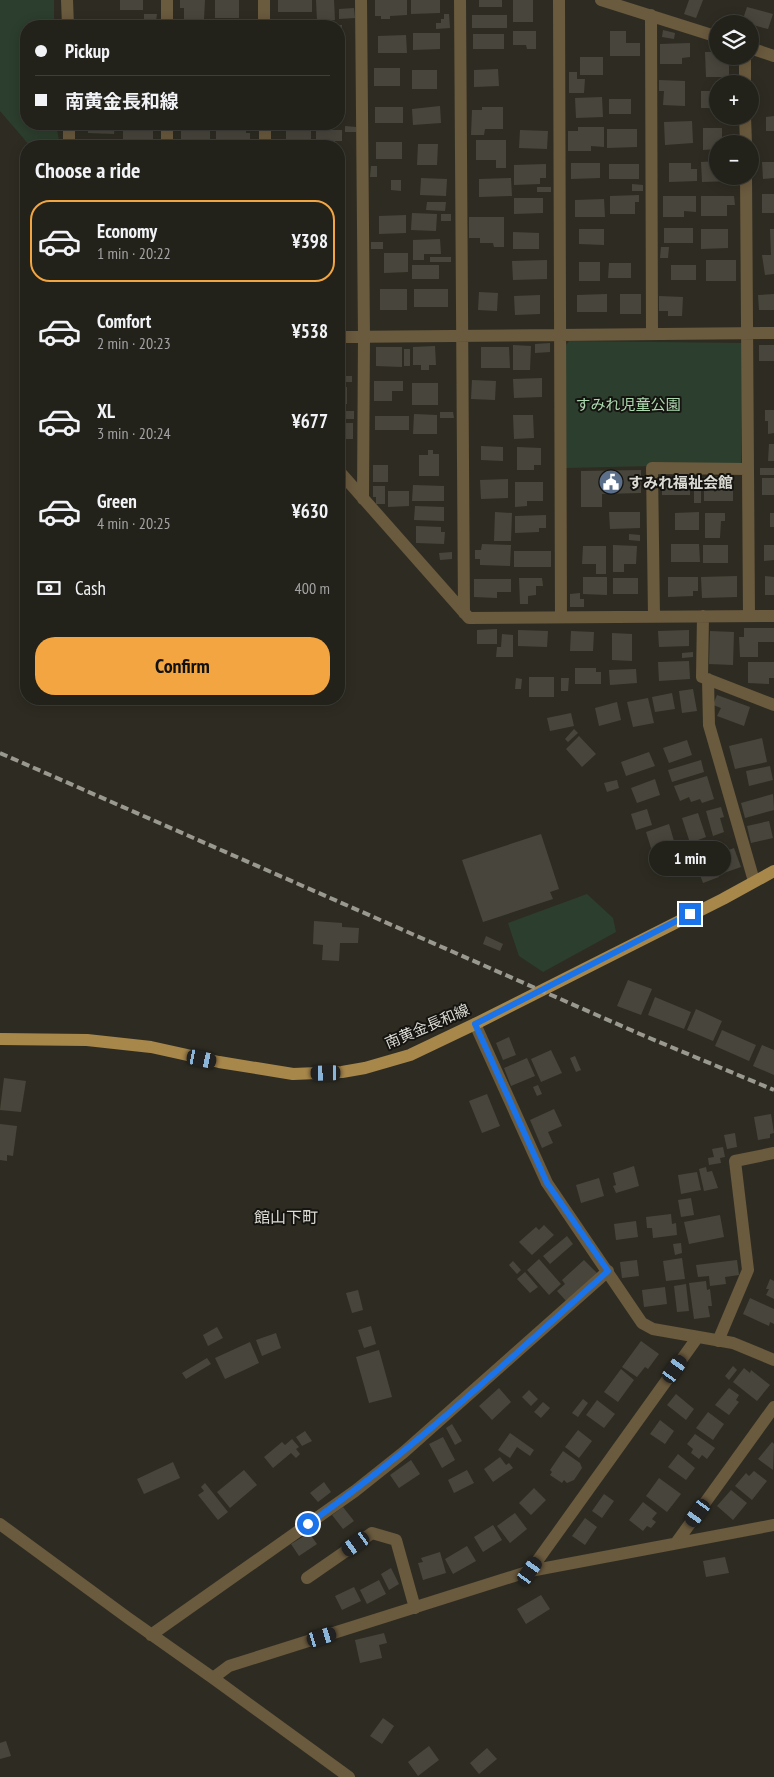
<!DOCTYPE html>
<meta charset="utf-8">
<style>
body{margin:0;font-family:"PT Sans Narrow","Noto Sans JP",sans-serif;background:#2a2923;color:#f1f3f6;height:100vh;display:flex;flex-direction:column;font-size:19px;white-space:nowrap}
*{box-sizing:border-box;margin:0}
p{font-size:16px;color:#a2a3a2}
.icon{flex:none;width:28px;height:28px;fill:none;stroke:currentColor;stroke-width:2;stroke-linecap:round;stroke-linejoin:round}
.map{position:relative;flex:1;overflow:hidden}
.side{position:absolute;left:20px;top:140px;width:325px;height:565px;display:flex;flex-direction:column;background:#22211a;border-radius:20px;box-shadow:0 2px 12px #0003,0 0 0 1px #3f3e39}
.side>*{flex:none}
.top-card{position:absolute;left:20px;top:20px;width:325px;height:110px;border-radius:20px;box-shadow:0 2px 12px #0003,0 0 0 1px #3f3e39;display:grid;align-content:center;height:110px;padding:0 15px;background:#22211a}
.controls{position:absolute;left:709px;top:15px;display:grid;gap:10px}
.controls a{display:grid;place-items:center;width:50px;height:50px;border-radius:50%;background:#22211a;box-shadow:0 2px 12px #0003,0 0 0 1px #3f3e39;font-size:25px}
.end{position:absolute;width:22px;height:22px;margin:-11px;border:6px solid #1a73e8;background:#fff;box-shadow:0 0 0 2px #fff}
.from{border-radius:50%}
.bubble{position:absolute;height:35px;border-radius:18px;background:#22211a;box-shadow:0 2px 12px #0003,0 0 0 1px #3f3e39;font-size:16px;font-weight:700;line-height:35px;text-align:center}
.car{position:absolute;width:15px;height:30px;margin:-15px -8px;border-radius:6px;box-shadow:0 0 4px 1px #0007;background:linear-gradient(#222 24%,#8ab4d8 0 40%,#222 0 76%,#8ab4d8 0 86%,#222 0)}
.top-card b{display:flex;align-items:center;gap:18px;height:48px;font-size:19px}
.top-card b+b{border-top:1px solid #3f3e39}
.top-card i{width:12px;height:12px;background:#f1f3f6}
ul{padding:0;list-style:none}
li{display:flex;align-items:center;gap:15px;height:82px;margin:0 10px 8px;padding:0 5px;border:2px solid transparent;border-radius:20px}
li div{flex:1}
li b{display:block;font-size:19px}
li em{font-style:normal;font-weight:700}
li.current{border-color:#f2a540}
li>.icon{width:45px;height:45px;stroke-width:1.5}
h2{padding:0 15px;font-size:22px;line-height:60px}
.pay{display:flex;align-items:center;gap:12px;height:55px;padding:0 15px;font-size:19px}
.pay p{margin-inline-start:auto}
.button{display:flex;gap:10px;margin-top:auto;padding:10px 15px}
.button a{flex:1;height:58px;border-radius:20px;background:#f2a540;color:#111;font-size:20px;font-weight:700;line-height:58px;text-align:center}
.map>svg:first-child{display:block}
.green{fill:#2c3e2e}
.building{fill:#48463c}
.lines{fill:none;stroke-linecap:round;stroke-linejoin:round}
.minor{stroke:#6a5a3e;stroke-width:12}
.major{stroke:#a8874b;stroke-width:12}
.rail{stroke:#9a9990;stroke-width:4;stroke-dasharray:8 4;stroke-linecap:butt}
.route{stroke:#1a73e8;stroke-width:6}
.labels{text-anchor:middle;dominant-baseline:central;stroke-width:4;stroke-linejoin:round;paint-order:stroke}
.park-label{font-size:15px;fill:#acd9b0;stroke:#151410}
.poi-label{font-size:15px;font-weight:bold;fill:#dbdad3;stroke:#151410;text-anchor:start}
.street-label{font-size:15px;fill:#dbdad3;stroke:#151410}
.neighbourhood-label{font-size:16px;fill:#dbdad3;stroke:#151410}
</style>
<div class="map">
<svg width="774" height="1777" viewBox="0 0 774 1777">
<rect width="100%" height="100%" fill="#2e2c22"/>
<!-- green -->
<path class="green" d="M0 0H54V26H26V124H56L60 146H30L0 111Z
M569 341 743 343 741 464 566 468 564 348Z
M587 894 613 918 616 932 543 972 519 956 508 923Z"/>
<!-- building -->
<path class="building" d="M120 0H143V10H120Z
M180 0H205L204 19H184V8H180Z
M215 0H239V18H215Z
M278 0H312V12H278Z
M316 0H334L335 20 317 21Z
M375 0H407V15L390 16V19H381V16H375Z
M411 0H440V13L411 14Z
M479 0H502V7H479Z
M513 0H533V22H513Z
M689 0H703L696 18 684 14Z
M747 7 773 14 768 29 742 22Z
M354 8 355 18 339 19V9Z
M144 14H157L156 21H144Z
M444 14H449L450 28 436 29V23H441V19H444Z
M472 15H507V28H472Z
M185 23H203V26H185Z
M339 25H342V41H339Z
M663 30 675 33 674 39 662 37Z
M513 31H536V49H527L526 45H513Z
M610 31H626V43H640V56H610Z
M413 33H440V49L413 50Z
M473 34H504V49H473Z
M406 35 407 53H378V36Z
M690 43V57L682 58V64H660V44Z
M705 52H718V56H729V77H706Z
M580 57H603V75H580Z
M374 68H400V86H374Z
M498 69 499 86 474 87V70Z
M412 70H437V89H412Z
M569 72H577V79H585L584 93H569Z
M659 80 685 81V106L663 105 664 91H659Z
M701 91H718V108H701Z
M602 97 603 117 576 118 575 98Z
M609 99H631V114H609Z
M440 106 441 123 413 125 412 109Z
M375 107H403V123H375Z
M482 107H503V129H485L484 135H471L472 110H482Z
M774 116V131H766V117Z
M692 121 693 143 665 145 664 122Z
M81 124H115L114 134 88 133V126H81Z
M216 126H246V133H250V144L216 146Z
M345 126 356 127V132H345Z
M181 127H210V145H181Z
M286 127H311V146H286Z
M578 127H604V147L591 146V151H568V131H578Z
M123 128 153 129V144H123Z
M703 128H722V144H718V149L703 150Z
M607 129H637V147L607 148Z
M316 130H342V141H335V146H316Z
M520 130 548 131 547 149 519 148Z
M476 140H506V168H496V160H476Z
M376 142H402V159H376Z
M79 144H115V146H79Z
M418 144H438L437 165H417Z
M718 161V176H734V181L702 182 701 162Z
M762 162H774V178L763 179Z
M571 163H600V178L571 179Z
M669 163H691V169H697V181L669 182Z
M339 164H342L341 192H339Z
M546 164V178H540V184L514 185V165Z
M609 164H639V179H609Z
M371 166H377V177H370Z
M421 178 447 179 446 196 420 195Z
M511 178 512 196 479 197V179Z
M391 180H401V191L391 190Z
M632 184 643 185V191H632Z
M537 187H551V192H537Z
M762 194H774V213H762Z
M639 195V202H635V214H610V196Z
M663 196H696V212L684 211V217H663Z
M701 196H734L735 205H727V216H701Z
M514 198H543V213L514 214Z
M339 199H346L345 219 339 218Z
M604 199 605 217H575V200Z
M427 202H446L445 211 426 210Z
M412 213 437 214 436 231 411 230Z
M441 214H451V221H441Z
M406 215V233L379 234V216Z
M469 217H504V247H494L493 243H480V238H469Z
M664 228H693V243H664Z
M339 229H343V248H339Z
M579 229H604V245L579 244Z
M701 229H728V248L701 249Z
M770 229H774V274L765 275 762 255H771Z
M513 232 539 233V249H513Z
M440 239 441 254H424V260H413V240Z
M371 242H383V249H371Z
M661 247H669L668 258H660Z
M384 253H408V272L384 273Z
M430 257H451V262H430Z
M547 260V279L513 280 512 261Z
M706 260H736V281H706Z
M579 262H600V281H579Z
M609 263H631V278H608Z
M339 264H345V285H339Z
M412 265H439V279H412Z
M671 265H696V280H671Z
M380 289H407V310H380Z
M414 289H448V307H414Z
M479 292 498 293 497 311 478 310Z
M607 294V312H577V295Z
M620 294H641V314H620Z
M774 294V310H759L758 295Z
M540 295V314L515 315 514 296Z
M339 296H346V315H339Z
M659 296 683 297 682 316H668V311H659Z
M550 343V352L535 353V344Z
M513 345 531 346 530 370H513Z
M759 345H774V361H759Z
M435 346 436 365H429V370H421V365H413V347Z
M339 347H345V363H339Z
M376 347H402V367L376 366Z
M481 347H509L510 368H481Z
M404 349H410V366H404Z
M342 376H352V382H341Z
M542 378V397L514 398 513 379Z
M472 380 496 381 495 400 471 399Z
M374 381H403V391H392V401H374Z
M412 383H438V405H412Z
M339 387H347V404H339Z
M765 410H774V433L768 434V421H765Z
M339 411H354V419H339Z
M440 412H453L454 418H440Z
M414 414 437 415V434H413Z
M513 415H533L534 438 514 439Z
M375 416H409V430H375Z
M339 423H353V439H339Z
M769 444H774V461H768Z
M481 446 503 447V461L481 460Z
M517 447 541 448V465H534V470H517Z
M428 450H433V454H439V476H419V455H428Z
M373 465H388V482H373Z
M760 468H774V475H760Z
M641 470V493L602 494V507H581V471Z
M733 476V501H704V477Z
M662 478H690V495H662Z
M762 478H774V495H762Z
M508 479V498L481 499 480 480Z
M515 482H543V501H527V506L515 507Z
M413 485 444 486V501H412Z
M694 485H701V503H694Z
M373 486H385V504H376V497H373Z
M388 491H409V506L388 507Z
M415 506 444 507V521L414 520Z
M495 512 512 513 511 541H494Z
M609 512H640V528L610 529Z
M699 512V530H675V513Z
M705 513H725V521H721L720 538H705Z
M770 513H774V527H770Z
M546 515V528H539V532L515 533V516Z
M416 526 441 527V532H445L444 544 416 543Z
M629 534 640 535V541L629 540Z
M482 544 511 545 510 566 480 565V559H475V550H481Z
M671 544H699L700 562H671Z
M613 545 637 546 636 564H624V572H613Z
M703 545H728V563H703Z
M764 545H774V560L764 561Z
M583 546H606V574H596V564H582Z
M514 551H551V567H514Z
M452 552V559L440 560 439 553Z
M737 576V597L702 598 701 577Z
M765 576 774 577V595H765Z
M583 577H607V595L583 594Z
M668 577H698V591H693V596L668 597Z
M519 578H542L543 586H536V595L528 596V604H520Z
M613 578H638V594H613Z
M474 579H511V592H497V598L474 597Z
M580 593V599H584V607H570V594Z
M744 628H774V642H758V657H740L739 637H744Z
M497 629V644H477V630Z
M518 630 548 631 547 647 518 646Z
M689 630V646L659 647 658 631Z
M571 631 594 632 593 651H570Z
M710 631 734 632 733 665 709 664Z
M612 633 632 634V661L612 660Z
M502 634 513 635V657H496L497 647H501Z
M693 652V657L682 658V653Z
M689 661 690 679 659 681 658 662Z
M748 662H774V678H769V684L748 683Z
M575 668H596V672H601V684H575Z
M636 669 637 683 610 685 609 670Z
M529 677H554V697H529Z
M516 678 522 679 521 689H515Z
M561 678H569L568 691H561Z
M693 689 697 711 682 713 679 691Z
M672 693 675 709 655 712 652 697Z
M717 695 750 707 744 726 717 716 721 708 713 705Z
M648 698 654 723 633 727 627 702Z
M617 702 621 720 599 726 595 708Z
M571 713 574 726 550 731 547 718Z
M574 729 578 733 568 742 565 739Z
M579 736 596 754 582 767 566 749Z
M762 738 767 762 735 769 729 746Z
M687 740 692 755 669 763 663 748Z
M649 752 655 766 626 776 621 762Z
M701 760 704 772 672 782 668 770Z
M770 766 773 780 749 786 746 771Z
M707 776 714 799 702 803 700 799 691 802 689 797 680 801 674 786Z
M655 779 660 795 637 803 631 788Z
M617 780 619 788 607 792 604 783Z
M773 794 774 810 745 818 741 803Z
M721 807 724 817 720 818 724 832 713 836 706 811Z
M647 809 652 825 636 830 631 814Z
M698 813 706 837 690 843 682 818Z
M769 821 773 838 751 843 747 826Z
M669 824 674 841 651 848 646 832Z
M541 834 559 889 550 892 553 899 483 922 462 860Z
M709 848 719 877 703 883 692 854Z
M734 848 741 867 724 873 718 854Z
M678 855 685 874 680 877 668 864 666 859Z
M314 921 342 923V927L359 928 358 943H340L339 961 322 960 323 945 313 944Z
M486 936 503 944 500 951 483 944Z
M628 980 652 989 641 1015 617 1006Z
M655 997 691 1012 684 1029 648 1015Z
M696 1009 722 1021 713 1041 687 1030Z
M722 1030 756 1045 749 1061 715 1046Z
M509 1037 516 1055 503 1060 496 1043Z
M762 1045 774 1050V1075L753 1066Z
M551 1050 562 1073 541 1082 531 1059Z
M575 1056 581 1070 576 1072 570 1058Z
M527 1058 535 1076 511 1086 504 1068Z
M4 1078 26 1081 21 1112 0 1110Z
M538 1085 542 1094 537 1096 533 1087Z
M487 1094 500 1126 482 1133 469 1101Z
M554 1109 562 1126 548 1132 553 1143 542 1148 530 1120Z
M771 1114 774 1133 770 1134V1138L758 1140 754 1117Z
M0 1124 17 1126 13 1156 7 1155V1161L0 1160Z
M735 1133 737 1147 727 1149 724 1135Z
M723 1147 725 1157 720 1158 721 1163 709 1165 708 1158 714 1157 712 1149Z
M634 1166 639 1186 616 1193 613 1186 616 1185 613 1173Z
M706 1167 707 1172 712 1171 718 1188 704 1191 699 1169Z
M697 1172 701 1190 681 1194 678 1175Z
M599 1178 604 1196 581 1203 576 1185Z
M691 1198 694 1215 681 1217 678 1200Z
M671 1214 672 1224 676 1223 677 1235 653 1238 652 1228H647L646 1217Z
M720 1215 724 1237 689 1244 684 1222Z
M636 1221 638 1237 616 1240 614 1224Z
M544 1225 554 1235 532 1255 519 1242 536 1227 539 1230Z
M567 1236 573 1244 550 1264 543 1256Z
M681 1243 682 1253 675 1255 673 1244Z
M682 1258 685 1279 666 1281 663 1261Z
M539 1259 561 1284 549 1295 527 1270Z
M584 1260 598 1274 567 1302 557 1291 565 1284 562 1280Z
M637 1260 639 1276 622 1278 620 1262Z
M737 1260 739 1275 725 1277 726 1284 710 1286 709 1276 698 1277 696 1265Z
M513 1261 521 1270 517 1274 509 1265Z
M525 1272 538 1287 530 1293 517 1279Z
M770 1279 774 1281V1299L766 1295 769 1289H766Z
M706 1281 707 1290 710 1289 712 1306H708L710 1317 694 1319 689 1283Z
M686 1284 689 1311 677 1312 674 1286Z
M665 1287 667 1304 644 1307 642 1290Z
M358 1290 363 1310 352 1313 346 1293Z
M750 1298 774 1309V1324L770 1322 769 1326 743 1314Z
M371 1326 376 1344 364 1348 358 1330Z
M217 1327 223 1338 208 1346 203 1335Z
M276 1333 281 1348 262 1356 256 1340Z
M641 1341 659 1354 648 1369 645 1367 637 1377 622 1367Z
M250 1342 259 1363 225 1379 215 1358Z
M379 1350 392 1397 369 1403 356 1357Z
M207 1358 211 1364 186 1379 182 1373Z
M733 1366 737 1370 729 1380 725 1376Z
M744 1368 750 1373 751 1370 770 1385 757 1401 733 1382Z
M621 1369 634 1380 618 1402 604 1392Z
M499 1388 511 1402 492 1420 479 1406Z
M729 1388 739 1395 736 1400 739 1402 729 1415 715 1405Z
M529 1390 538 1399 531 1406 522 1397Z
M676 1394 694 1409 686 1420 667 1405Z
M583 1399 588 1403 578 1417 572 1413Z
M597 1400 615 1414 604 1428 586 1415Z
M543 1402 550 1408 541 1418 534 1412Z
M708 1412 724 1424 713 1440 696 1428Z
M660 1420 674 1431 665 1444 650 1434Z
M452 1424 462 1441 455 1445 446 1428Z
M578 1430 592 1441 579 1458 565 1447Z
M305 1431 312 1441 302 1446 296 1437Z
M510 1433 534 1450 530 1456 517 1447 510 1458 498 1450Z
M695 1434 715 1448 707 1459 702 1455 699 1459 691 1453 693 1449 687 1444Z
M443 1437 455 1460 442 1468 429 1444Z
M292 1439 299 1447 296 1449 300 1454 296 1458 291 1453 273 1468 264 1457 282 1442 285 1445Z
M772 1442 774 1444 773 1470 758 1459Z
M563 1451 580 1463 582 1468 574 1480 567 1483 564 1480 562 1483 550 1475 552 1472 550 1470Z
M678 1454 695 1468 686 1480 668 1467Z
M500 1457 506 1465 509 1463 513 1468 493 1482 484 1469Z
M411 1460 420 1474 399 1488 390 1475Z
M173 1462 180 1478 144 1494 137 1479Z
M244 1470 257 1485 230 1508 217 1492Z
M467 1470 474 1483 454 1493 448 1480Z
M754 1471 767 1481 752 1500 735 1486 746 1473 749 1476Z
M659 1478 681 1494 667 1512 646 1496Z
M324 1482 331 1492 318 1502 310 1493Z
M205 1483 228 1512 218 1520 198 1495 204 1491 201 1487Z
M534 1488 546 1500 531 1515 519 1503Z
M731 1490 747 1503 733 1520 717 1506Z
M604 1494 614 1501 602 1518 592 1511Z
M643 1502 657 1513 652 1519 656 1522 651 1528 647 1526 643 1531 629 1520Z
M343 1507 354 1521 343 1529 332 1515Z
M515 1513 527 1529 510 1543 497 1526Z
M585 1518 597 1527 585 1545 572 1536Z
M493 1525 502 1540 483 1552 474 1537Z
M309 1533 317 1544 299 1556 291 1544Z
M467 1546 476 1561 453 1574 445 1559Z
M440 1552 446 1573 423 1580 418 1563 423 1562 421 1558Z
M725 1557 729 1573 706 1577 703 1561Z
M391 1568 399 1584 389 1590 381 1574Z
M379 1580 386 1594 367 1604 360 1590Z
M354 1587 361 1601 342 1610 335 1596Z
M541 1595 550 1609 526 1624 517 1609Z
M384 1633 387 1643 379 1645 382 1658 360 1663 355 1640Z
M383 1718 394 1726 382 1744 370 1736Z
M6 1741 11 1756 0 1759V1743Z
M429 1746 439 1760 418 1776 408 1762Z
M487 1748 497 1759 479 1774 470 1763Z"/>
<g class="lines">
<!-- minor -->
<path class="minor" d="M67 0 68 26
M264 0V26
M361 0 364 337 363 499
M460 0 464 613
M559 0 561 617
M601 0 718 37
M651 15 652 334
M167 26V0
M750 48 774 56
M745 56V84
M745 116 746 144
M69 124V146
M265 124V146
M167 146V124
M746 176 749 616
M339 337 774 333
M339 471 469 618 774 616
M654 616 652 468 747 469
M703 616 702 677 774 705
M708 679 709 725 754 881
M475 1024 547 1183 642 1323 653 1329 733 1343 774 1360
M718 1341 748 1270 735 1161 774 1153
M0 1524 128 1618 213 1678 349 1777
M676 1543 774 1407
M530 1571 697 1338
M307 1578 372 1533 396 1540 415 1608
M151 1635 355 1491 404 1452 608 1271
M213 1678 229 1666 530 1571 774 1525"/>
<!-- major -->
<path class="major" d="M0 1039 87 1040 151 1047 219 1062 293 1074 342 1072 365 1068 410 1055 475 1024 723 899 774 871"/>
<!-- rail -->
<path class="rail" d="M0 753 640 1034 774 1090"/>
</g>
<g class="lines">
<!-- route -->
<path class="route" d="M308 1524C415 1449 510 1358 608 1271L547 1183 475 1024 690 914"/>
</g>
<!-- icons -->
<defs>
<symbol id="civic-disc" viewBox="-11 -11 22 22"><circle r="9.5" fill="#5c6f8a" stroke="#151410"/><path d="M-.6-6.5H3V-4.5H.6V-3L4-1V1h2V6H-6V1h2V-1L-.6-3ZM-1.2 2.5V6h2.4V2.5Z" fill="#fff"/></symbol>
</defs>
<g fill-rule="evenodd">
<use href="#civic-disc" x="597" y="468" width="28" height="28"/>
</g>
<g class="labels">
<!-- park labels -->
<g class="park-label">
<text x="628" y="404">すみれ児童公園</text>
</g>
<!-- poi labels -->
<g class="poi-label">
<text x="628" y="482">すみれ福祉会館</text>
</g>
<!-- street labels -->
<g class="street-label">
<text transform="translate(427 1026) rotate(-23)">南黄金長和線</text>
</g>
<!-- neighbourhood labels -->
<g class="neighbourhood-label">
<text x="286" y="1217">館山下町</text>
</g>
</g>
</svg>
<div class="controls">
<a><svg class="icon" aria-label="layers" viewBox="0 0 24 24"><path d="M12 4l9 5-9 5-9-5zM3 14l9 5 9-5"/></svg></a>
<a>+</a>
<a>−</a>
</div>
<i class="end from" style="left:308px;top:1524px"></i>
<i class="end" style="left:690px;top:914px"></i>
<div class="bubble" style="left:649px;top:841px;width:82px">1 min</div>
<i class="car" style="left:202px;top:1059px;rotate:102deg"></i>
<i class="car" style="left:326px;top:1073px;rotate:269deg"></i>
<i class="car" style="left:675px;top:1369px;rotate:36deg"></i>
<i class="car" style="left:698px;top:1513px;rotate:216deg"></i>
<i class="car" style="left:356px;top:1544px;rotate:235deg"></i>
<i class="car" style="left:530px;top:1571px;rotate:36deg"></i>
<i class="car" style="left:322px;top:1637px;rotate:73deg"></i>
<div class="top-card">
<b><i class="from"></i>Pickup</b>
<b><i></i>南黄金長和線</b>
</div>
<section class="side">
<h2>Choose a ride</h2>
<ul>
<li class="current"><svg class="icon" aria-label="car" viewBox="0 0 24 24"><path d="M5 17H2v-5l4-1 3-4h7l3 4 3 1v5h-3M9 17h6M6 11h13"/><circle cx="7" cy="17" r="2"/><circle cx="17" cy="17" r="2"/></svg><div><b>Economy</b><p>1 min · 20:22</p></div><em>¥398</em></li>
<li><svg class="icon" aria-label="car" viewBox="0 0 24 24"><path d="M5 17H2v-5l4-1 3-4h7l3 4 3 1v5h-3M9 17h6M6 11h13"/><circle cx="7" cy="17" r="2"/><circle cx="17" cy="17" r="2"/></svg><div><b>Comfort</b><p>2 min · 20:23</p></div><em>¥538</em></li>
<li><svg class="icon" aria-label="car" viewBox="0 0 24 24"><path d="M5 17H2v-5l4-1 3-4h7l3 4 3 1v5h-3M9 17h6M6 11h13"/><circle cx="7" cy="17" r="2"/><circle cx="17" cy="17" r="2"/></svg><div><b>XL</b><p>3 min · 20:24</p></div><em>¥677</em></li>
<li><svg class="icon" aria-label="car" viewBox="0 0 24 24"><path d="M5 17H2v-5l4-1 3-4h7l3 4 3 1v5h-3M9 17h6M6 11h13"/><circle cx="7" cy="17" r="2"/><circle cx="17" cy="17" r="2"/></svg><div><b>Green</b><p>4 min · 20:25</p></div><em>¥630</em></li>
</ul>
<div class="pay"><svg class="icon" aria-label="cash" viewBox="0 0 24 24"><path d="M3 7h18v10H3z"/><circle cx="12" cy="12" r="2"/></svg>Cash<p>400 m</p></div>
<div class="button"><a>Confirm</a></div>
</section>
</div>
